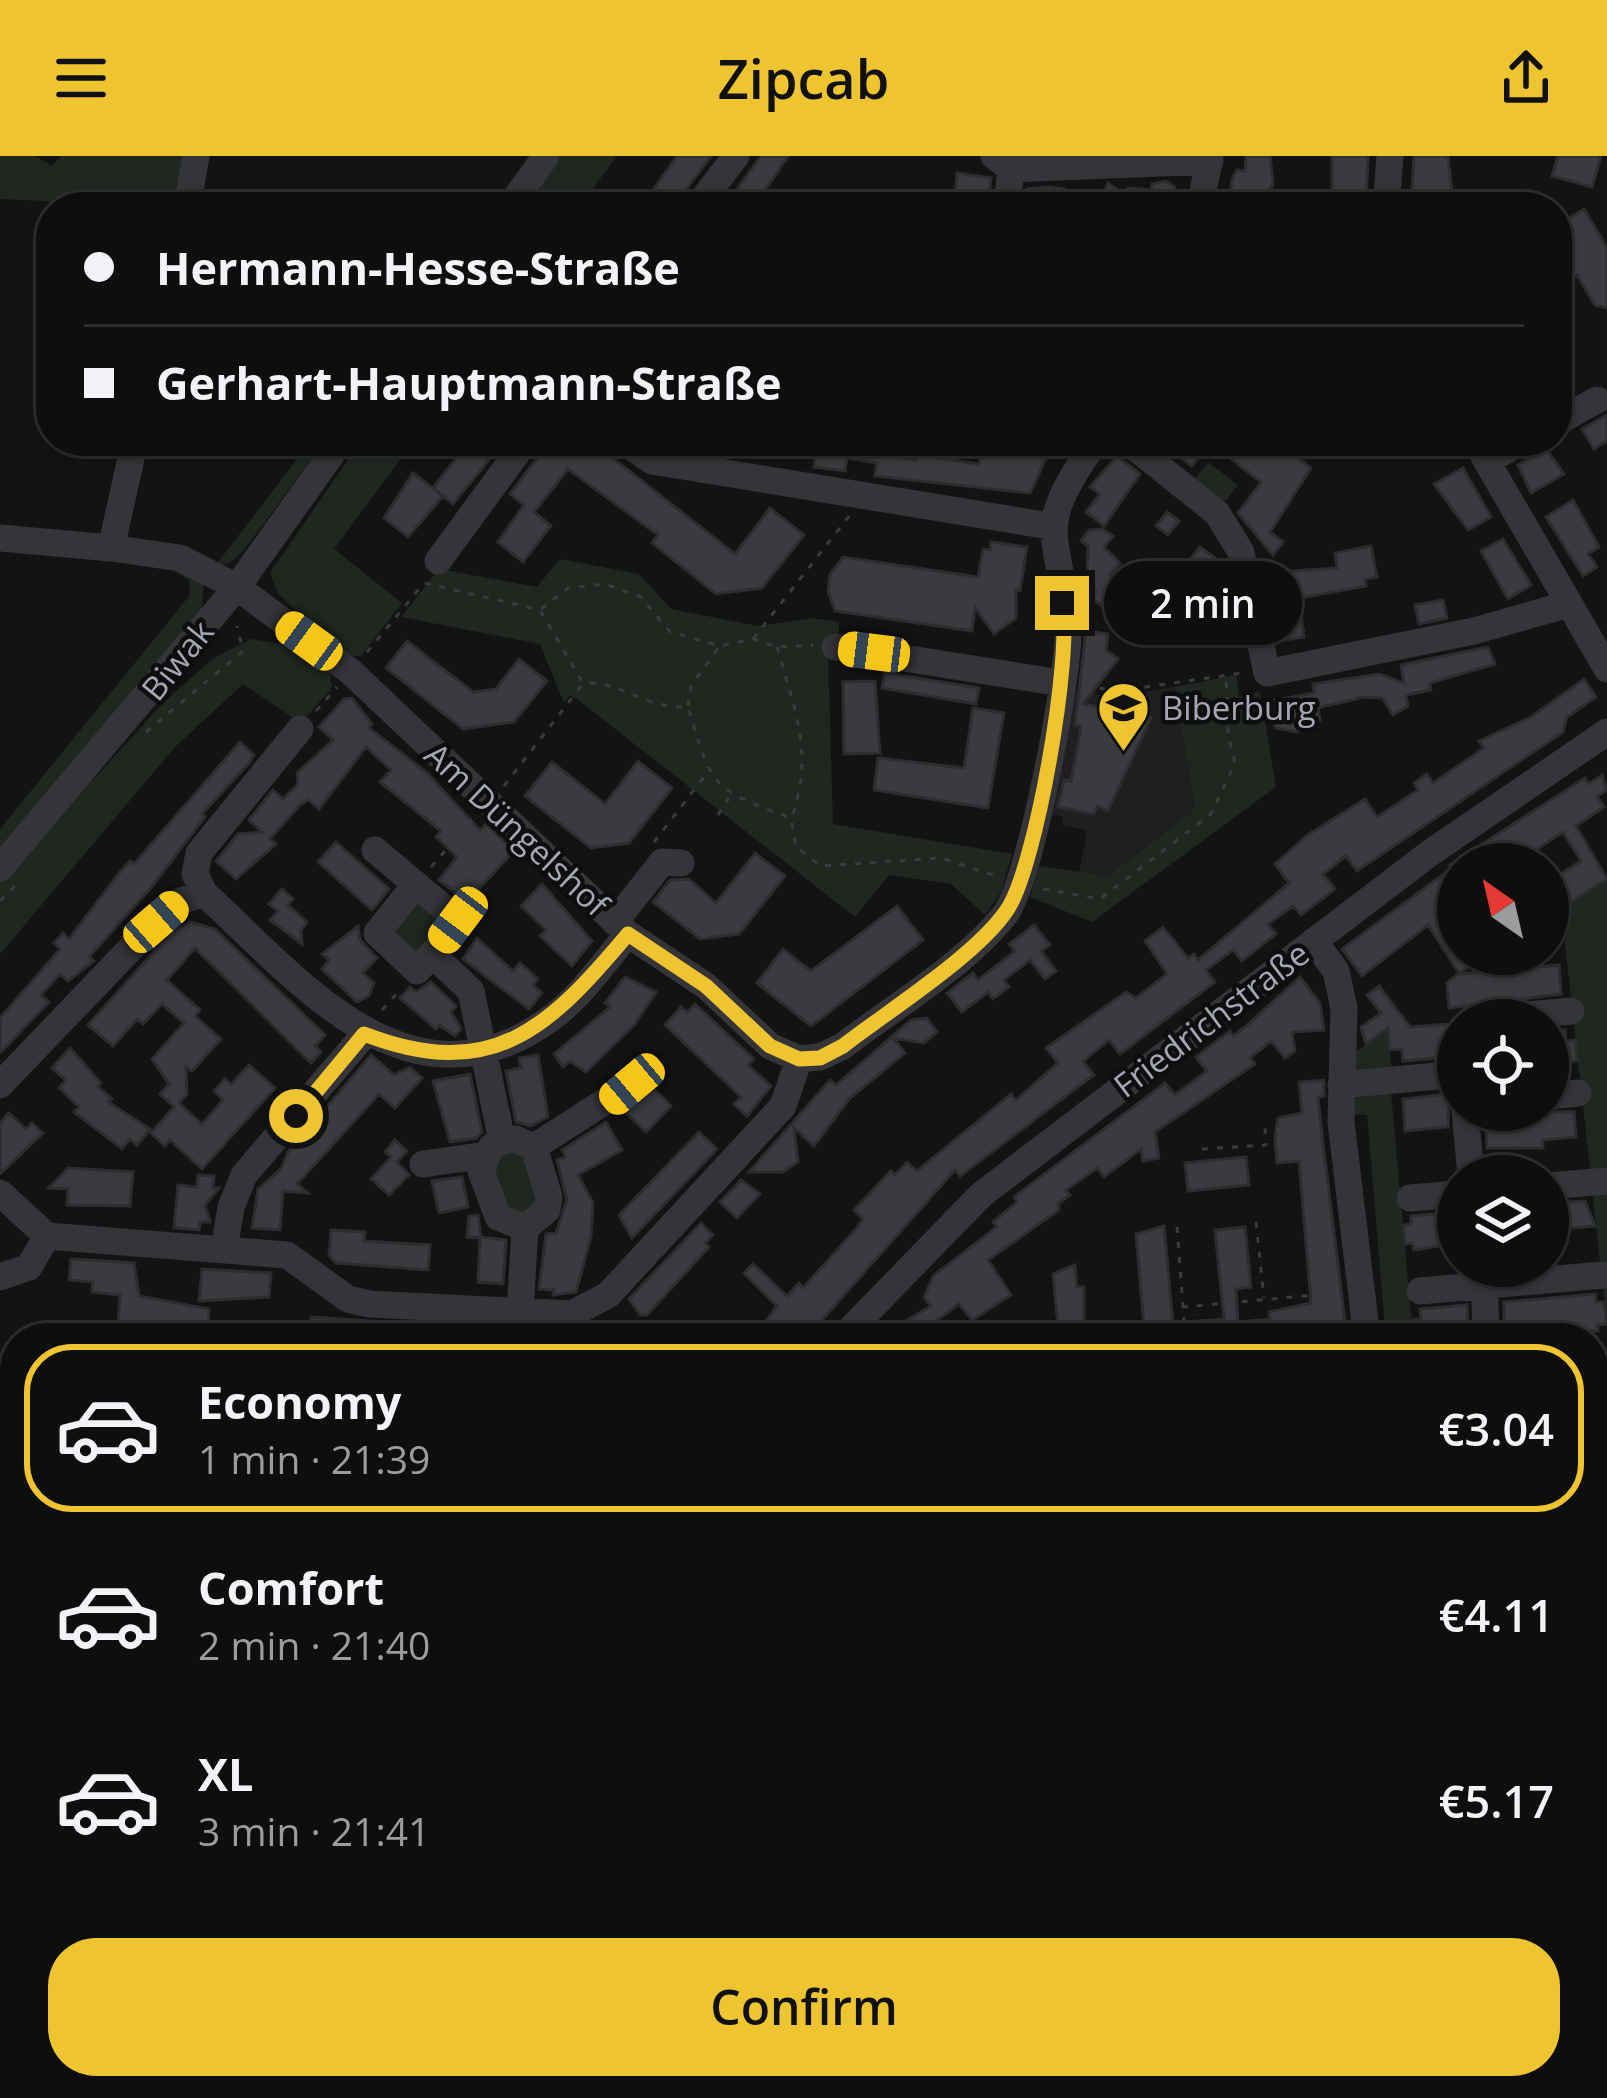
<!DOCTYPE html>
<meta charset="utf-8">
<style>
body{margin:0;font-family:"Open Sans",sans-serif;background:#171718;color:#f1f3f6;height:100vh;display:flex;flex-direction:column;font-size:45px;white-space:nowrap}
*{box-sizing:border-box;margin:0}
p{font-size:39px;color:#9b9c9e}
.icon{flex:none;width:66px;height:66px;fill:none;stroke:currentColor;stroke-width:2;stroke-linecap:round;stroke-linejoin:round}
.map{position:relative;flex:1;overflow:hidden}
.details{position:absolute;left:0px;top:1167px;width:1608px;height:777px;display:flex;flex-direction:column;background:#0e0e0f;border-radius:48px 48px 0 0;box-shadow:0 3px 9px #0004,0 0 0 3px #2e2e2f}
.details>*{flex:none}
.hud{position:absolute;left:36px;top:36px;width:1536px;height:264px;border-radius:48px;box-shadow:0 3px 9px #0004,0 0 0 3px #2e2e2f;display:grid;align-content:center;height:264px;padding:0 48px;background:#0e0e0f}
.needle{width:78px;rotate:326deg}
.buttons{position:absolute;left:1437px;top:687px;display:grid;gap:24px}
.buttons a{display:grid;place-items:center;width:132px;height:132px;border-radius:50%;background:#0e0e0f;box-shadow:0 3px 9px #0004,0 0 0 3px #2e2e2f;font-size:60px}
.end{position:absolute;width:54px;height:54px;margin:-27px;border:15px solid #eec431;background:#111;box-shadow:0 0 0 6px #111}
.from{border-radius:50%}
.bubble{position:absolute;height:84px;border-radius:42px;background:#0e0e0f;box-shadow:0 3px 9px #0004,0 0 0 3px #2e2e2f;font-size:39px;font-weight:600;line-height:84px;text-align:center}
.car{position:absolute;width:36px;height:72px;margin:-36px -18px;border-radius:15px;box-shadow:0 0 9px 3px #0007;background:linear-gradient(#f5c518 24%,#345 0 40%,#f5c518 0 76%,#345 0 86%,#f5c518 0)}
.hud b{display:flex;align-items:center;gap:42px;height:114px;font-size:45px}
.hud b+b{border-top:3px solid #2e2e2f}
.hud i{width:30px;height:30px;background:#f1f3f6}
ul{padding:21px 0 0;list-style:none}
li{display:flex;align-items:center;gap:36px;height:168px;margin:0 24px 18px;padding:0 24px;border:6px solid transparent;border-radius:48px}
li div{flex:1}
li b{display:block;font-size:45px}
li em{font-style:normal;font-weight:600}
li.current{border-color:#eec431}
li>.icon{width:108px;height:108px;stroke-width:1.5}
.action{display:flex;gap:24px;margin-top:auto;padding:24px 48px}
.action a{flex:1;height:138px;border-radius:48px;background:#eec431;color:#111;font-size:48px;font-weight:600;line-height:138px;text-align:center}
header{display:flex;justify-content:space-between;align-items:center;height:156px;padding:0 48px;background:#eec431;color:#111;font-size:54px;font-weight:600}
.map>svg:first-child{display:block}
.built{fill:#1f1f21}
.green{fill:#1f2720}
.building{fill:#3a3b3e;stroke:#2d2d30;stroke-width:3}
.lines{fill:none;stroke-linecap:round;stroke-linejoin:round}
.path{stroke:#3a3b40;stroke-width:3;stroke-dasharray:6 9;stroke-linecap:butt}
.minor{stroke:#343439;stroke-width:27}
.route{stroke:#eec431;stroke-width:15}
.labels{text-anchor:middle;dominant-baseline:central;stroke-width:9;stroke-linejoin:round;paint-order:stroke}
.street-label{font-size:33px;fill:#a4a7b4;stroke:#0e0e0f}
.poi-label{font-size:33px;fill:#a4a7b4;stroke:#0e0e0f;text-anchor:start}
</style>
<header><svg class="icon" aria-label="menu" viewBox="0 0 24 24"><path d="M4 6h16M4 12h16M4 18h16"/></svg>Zipcab<svg class="icon" aria-label="share" viewBox="0 0 24 24"><path d="M12 15V3M7 8l5-5 5 5M5 13v7h14v-7"/></svg></header>
<div class="map">
<svg width="1607" height="1942" viewBox="0 0 1607 1942">
<rect width="100%" height="100%" fill="#131314"/>
<!-- built -->
<path class="built" d="M1174 531 1195 653 1108 720 1079 716 1087 675 1062 669 1063 661 1049 658 1072 534 1114 541Z
M753 1929H839L843 1942H711Z"/>
<!-- green -->
<path class="green" d="M0 0H36L52 10 61 0H190L180 51 0 43Z
M560 0H617L579 51H522Z
M311 285H325L244 394 230 407 216 409Z
M361 285H414L334 393 402 447 361 500H344L278 438 270 417Z
M1208 306 1238 329 1226 344 1215 345 1192 327Z
M560 403 639 418 671 453 758 470 813 462 839 466V499L828 498 833 668 1012 698 1001 736 985 759 951 728 889 719 855 761 577 543 570 539 564 547 540 488 401 461 439 413 537 431Z
M166 410H183L204 422 202 454 0 698V673L190 439 189 424Z
M251 483 284 488 329 511 332 532 301 567 243 528 175 591 0 798V726L162 548 212 503Z
M1236 519 1239 540 1260 536 1276 631 1092 766 1030 741 1039 710 1108 720 1195 653 1174 531Z
M1607 723V1020L1591 1021 1561 752Z
M417 743 444 768 418 796H410L391 771Z
M1388 872 1392 917 1355 915 1352 899Z
M1391 936 1413 1182H1386L1367 959H1351L1354 942Z
M527 996 541 1035 526 1064 497 1048 494 997Z
M1607 1030V1170L1592 1032Z
M1593 1493H1607V1698L1593 1702Z
M839 1929H1157L1128 1942H843Z"/>
<!-- building -->
<path class="building" d="M677 0H711L673 51H654L645 45Z
M761 0H788L754 51H724Z
M1246 0H1270L1273 28 1266 41 1253 40 1251 51H1229L1232 23 1237 14 1245 15Z
M1332 0H1368L1366 51H1332Z
M1414 0H1448L1453 45 1441 44V51H1411Z
M1558 0H1601L1592 31 1552 20Z
M957 17 991 22 987 49 954 51Z
M1166 25 1175 31 1172 51H1098L1108 27 1123 38 1128 32 1151 34 1152 28Z
M1049 31 1064 33 1061 51H1025L1027 33Z
M808 37 848 43V51H806Z
M1584 53 1607 92V152L1595 149 1577 119 1557 131V69Z
M1607 259V285L1594 293 1582 273Z
M469 285H496L497 294 453 348 433 332Z
M550 285H591L735 398 770 352 804 379 762 432 716 438 652 387 658 379 568 313 534 356 551 370 523 406 498 386 524 349 510 338Z
M817 285 848 293 849 286 880 291 879 299 916 304V299L979 308 981 292 1009 297 1014 285H1054L1030 337 875 320 877 307 847 302 845 315 814 311Z
M1158 285H1192L1204 294 1192 310Z
M1208 285H1276L1311 312 1270 376 1283 386 1273 399 1238 357 1261 326Z
M1541 286 1564 318 1531 337 1518 309 1533 300Z
M1117 300 1140 318 1104 370 1086 356 1100 338 1090 331Z
M1463 312 1491 361 1468 374 1434 328Z
M413 317 443 340 408 381 384 362Z
M1573 344 1599 391 1588 398 1597 411 1583 420 1546 361Z
M1167 356 1179 365 1168 379 1156 370Z
M1102 373 1113 380 1104 391 1120 407 1110 419 1124 430 1109 455 1091 442 1096 436 1087 429 1088 390 1081 385 1089 374Z
M1503 383 1531 429 1508 443 1481 395Z
M991 386 1027 391 1020 435 1016 434V462L994 478 975 451 972 475 835 455 828 436 830 418 843 401 978 421 983 393 990 394Z
M1371 390 1377 421 1365 423 1366 430 1299 442 1304 481 1279 485 1264 417 1337 412 1335 397Z
M1200 391 1225 409 1199 449 1201 470 1179 489 1162 488 1149 478 1145 483 1130 472 1145 453 1163 467 1185 440V424L1193 414 1186 409Z
M1443 444 1447 462 1419 468 1415 449Z
M1086 475 1108 478 1106 494 1118 503 1083 548 1122 555 1125 550 1151 562 1108 655 1098 650 1094 658 1058 651 1064 624 1071 625 1081 570 1075 569Z
M407 485 473 536 496 533 519 503 547 525 514 566 463 573 386 512Z
M1488 491 1495 508 1430 527 1431 534 1406 539 1408 550 1393 559 1382 542 1363 541 1318 552 1320 565 1296 576 1276 572 1268 559 1271 545 1314 537 1313 528 1379 518 1404 527 1401 509Z
M885 517 979 532 976 548 882 532Z
M1584 523 1596 541 1567 561 1563 576 1357 715 1346 700 1323 718 1335 733 1301 759 1293 750 1268 768 1276 778 1242 805 1233 794 1206 814 1215 826 1120 898 1109 884 1083 905 1094 919 960 1020 955 1014 806 1182H754L777 1150 744 1117 753 1108 787 1140 799 1127 803 1132 856 1073 863 1063 854 1054 891 1015 895 1019 907 1006 917 1015 1011 938 1016 944 1058 907 1046 892 1126 836 1136 842 1167 818 1145 785 1163 771 1188 802 1194 798 1198 804 1289 727 1275 708 1309 678 1365 643 1377 661 1418 634 1414 627 1427 618 1433 627 1484 592 1479 585 1531 561Z
M875 525 880 597 844 598 843 526Z
M352 542 372 568 369 572 426 616 480 674 486 668 510 691 509 700 467 746 439 724 457 701 436 681 441 675 380 626 391 614 366 591 319 653 309 644 301 648 270 683 276 688 236 723 216 705 238 678 262 676 249 664 273 634 283 643 298 628 297 617 333 584 319 571 344 543Z
M973 552 1004 557 988 652 874 634 878 602 964 612Z
M240 586 254 599 250 606 202 658 205 661 150 733 89 801 94 805 68 825 60 818 41 839 49 846 0 897V862L60 793 54 787 63 777 69 783 120 716 130 705 134 708Z
M638 605 672 632 629 687 591 692 525 640 552 606 605 648Z
M1602 619 1607 634 1597 640 1604 651 1576 670 1607 723 1568 748 1553 723 1581 705 1563 676 1514 708H1458V745L1438 758 1458 788V798H1490L1459 817 1428 769 1362 820 1342 793 1457 708H1451L1585 622 1589 628Z
M336 686 389 733 372 754 318 706Z
M755 697 785 720 739 778 700 783 653 746 670 724 689 723 716 747Z
M542 728 592 785 572 810 540 780 546 774 521 750Z
M282 733 293 743 288 749 307 766 301 774 302 788 270 764 278 755 269 748Z
M897 750 923 784 811 870 757 827 783 793 811 815Z
M190 766 215 773 325 879 315 890 321 896 311 907 195 792 167 824 200 854 195 860 221 883 192 915 186 911 187 938 179 947 202 968 223 944 214 935 225 923 231 928 249 909 275 932 202 1013 170 984 165 990 151 977 174 951 160 938 169 928 152 903 184 867 162 848 143 868 137 863 113 890 88 869 170 778Z
M1034 769 1050 789 1041 795 1056 815 1045 823 1030 804 1004 824 1009 831 993 843 988 836 962 856 947 837 973 817 978 824 1015 795 1009 788Z
M358 770 360 784 377 802 363 817 374 827 369 840 357 846 322 813 329 804 322 798Z
M477 782 513 815 520 807 538 823 533 829 542 837 529 853 463 803Z
M1559 809 1561 838 1449 852 1447 827 1458 818Z
M625 821 656 836 634 869 586 916 570 905 563 911 554 898 610 851 605 847Z
M1300 821 1320 847 1324 874 1292 876 1295 895 1285 902 1271 885 1250 902 1255 908 1155 976 1159 1002 1143 1005 1141 993 1104 1021 1097 1012 1066 1034 1070 1039 1058 1048 1059 1054 988 1104 1011 1139 972 1164 959 1148 933 1167 928 1176 933 1182H877L931 1150 924 1142 933 1120 997 1071 993 1066 1017 1046 1014 1041 1165 927 1175 939 1207 915 1196 901 1230 875 1233 880 1245 871Z
M431 826 456 850 451 856 461 873 455 880 439 869 436 873 400 842 410 831 416 836Z
M1379 830 1410 871 1451 868 1445 901 1403 905 1402 893 1390 894 1388 872 1366 888 1361 871 1381 857 1367 839Z
M695 848 754 903 748 909 771 930 747 960 734 948 741 941 665 869 681 851 687 856Z
M927 862 937 876 924 887 893 882 905 897 850 942 814 990 794 972 798 1006 783 1016H749L830 924 836 929 911 864Z
M1565 874 1566 885 1575 884 1577 905 1548 908V875Z
M70 892 101 927 98 931 112 943 108 946 150 973 137 989 130 983 122 993 74 956 79 951 59 932 66 924 52 912Z
M371 899 394 919 410 911 422 922 395 952 379 938 297 1028 308 1037 283 1035 280 1074 252 1072 258 1033 281 1013 288 996Z
M538 899 548 961 531 970 516 966 506 915 521 912 519 902Z
M470 918 482 976 476 982 450 986 433 925Z
M1324 924V940L1318 941 1322 979 1347 1182H1145L1136 1078 1164 1070 1173 1167 1224 1163 1215 1074 1245 1071 1251 1131 1236 1133 1238 1166 1270 1163 1269 1156 1311 1147 1299 1005 1277 1007 1275 983 1278 962 1302 957 1299 926Z
M650 929 671 950 646 976 624 955Z
M1449 938 1448 971 1405 975 1403 943Z
M1513 955 1574 956 1576 981 1543 984V992H1487L1486 959Z
M9 957 26 973 32 967 43 977 0 1018V967Z
M606 966 622 994 578 1019 593 1047 591 1080 576 1136 553 1139 554 1134 539 1133 546 1078 556 1077 567 1044 557 1004 566 1001 562 994Z
M699 976 717 993 632 1082 619 1059Z
M395 984 407 995 397 1006 409 1019 389 1039 371 1023 391 1001 385 996Z
M1246 1001 1249 1029 1188 1035 1185 1007Z
M68 1012 133 1016 130 1050 67 1049 68 1033 49 1032Z
M198 1019 214 1020 213 1032H219L205 1049 210 1066H200L199 1074 174 1072 178 1029 197 1031Z
M462 1021 468 1051 439 1057 432 1025Z
M741 1024 760 1038 737 1062 720 1046Z
M1585 1045 1595 1070 1548 1074V1048Z
M1458 1056V1087L1414 1094 1413 1087 1405 1088 1404 1069 1411 1068V1060Z
M478 1059 481 1081 506 1084 503 1128 478 1126 480 1082 467 1081 469 1060Z
M701 1067 713 1079 705 1087 709 1091 647 1159H640L629 1143Z
M331 1074 365 1076 364 1085 430 1089 428 1114 336 1107 329 1099Z
M71 1103 134 1107 139 1140 209 1153 208 1169 175 1167 174 1182H117L120 1139 92 1136 93 1126 69 1124Z
M1075 1109 1077 1131H1084V1182H1059L1053 1118Z
M202 1113 271 1117 269 1141 199 1145Z
M1595 1138 1596 1146H1604L1607 1168 1597 1169 1598 1175H1504V1146Z
M1467 1149 1468 1175 1414 1182 1412 1164 1421 1163 1420 1153Z
M311 1161 411 1168 410 1182H309Z
M1605 1226 1607 1262 1593 1264V1227Z
M1603 1352 1607 1396 1593 1397V1353Z
M0 1383 15 1384V1415L10 1420 0 1419Z
M1593 1501 1607 1504V1646L1593 1643Z"/>
<g class="lines">
<!-- path -->
<path class="path" d="M541 453 568 432 605 428 641 441 670 476 720 490 753 483 777 491 813 489
M753 483 850 359
M777 491C795 555 814 596 792 661
M367 496 424 427 540 454 583 527C626 526 641 552 688 551 712 632 711 633 791 662L796 691 821 710 941 702 999 721
M1085 530 1118 535 1242 517
M688 550 691 530 719 491
M316 555 337 531
M146 576 243 495 237 470
M504 630 582 529
M718 659 729 642
M654 686 707 617
M431 711 472 664
M1043 733 1100 743 1211 658 1235 607 1228 579 1226 517
M0 745 16 729
M382 854 400 834
M1202 993 1266 989 1265 974 1316 969
M1256 1066 1264 1142
M1177 1071 1183 1150
M1185 1182 1183 1151 1337 1137
M1593 1704 1607 1701
M693 1942 742 1929"/>
<!-- minor -->
<path class="minor" d="M994 0 1011 13 1210 5
M187 51 196 0
M509 51 546 0
M697 51 736 0
M1007 51 1011 13
M1200 51 1210 0
M1386 51 1390 0
M1557 266 1597 244
M135 285 111 392 180 402 237 431 351 516 628 778 706 830 770 890 799 903 820 901 843 890C892 852 969 806 1006 757 1030 724 1070 516 1068 472 1061 374 1029 379 1096 285
M623 285 652 305 1050 370
M1127 285 1217 357 1241 396 1267 517 1474 475 1569 448
M1475 285 1607 513
M1487 305 1523 285
M691 311 707 285
M0 382 111 392
M438 405 526 285
M835 491 1061 527
M300 573 199 697 195 718 204 737C301 826 412 967 554 860 583 838 605 805 628 778
M375 694 458 764 432 798
M0 712 237 431 341 285
M416 728 377 777 417 815 432 798 471 835 502 985 515 983 534 991 549 1041 547 1054 525 1072 520 1157
M615 766 662 706 681 707
M1314 785 1336 815 1344 852 1341 966 1367 1182
M1470 864 1571 855
M0 929 156 766 178 746 204 737
M1341 929 1458 918
M1548 940 1578 937
M1465 954 1471 1020
M502 985 491 991 481 1015 498 1061 525 1072
M534 991 632 928
M423 1008 486 999
M1548 1030 1607 1025
M0 1037 47 1080 287 1099 348 1143 369 1148 572 1158 608 1139 783 950 799 903
M1410 1042 1458 1038
M224 1094 231 1051 244 1019 365 878
M1484 1115 1486 1182
M0 1121 29 1111 47 1080
M1420 1135 1603 1119
M842 1182 981 1039 1430 697 1607 576
M1593 1209 1606 1208
M0 1348 15 1350
M1593 1415 1607 1414
M0 1573H15
M1593 1890 1607 1884
M281 1942 290 1929
M1480 1942 1508 1929"/>
</g>
<g class="lines">
<!-- route -->
<path class="route" d="M296 960 364 878C493 928 550 871 628 778L706 830 770 890 799 903 820 902 843 890C888 855 977 799 1007 754 1036 712 1073 497 1062 447"/>
</g>
<!-- icons -->
<defs>
<symbol id="school-pin" viewBox="-11 -11 22 30"><path d="M0 17L-7.5 6A9.5 9.5 0 1 1 7.5 6Z" fill="#eec431" stroke="#0e0e0f"/><path d="M0-5L7-2L0 1L-7-2ZM-4 1L0 2.5L4 1V4Q0 6-4 4Z" fill="#111"/></symbol>
</defs>
<g fill-rule="evenodd">
<use href="#school-pin" x="1094" y="522" width="59" height="81"/>
</g>
<g class="labels">
<!-- street labels -->
<g class="street-label">
<text transform="translate(177 504) rotate(-51)">Biwak</text>
<text transform="translate(517 673) rotate(43)">Am Düngelshof</text>
<text transform="translate(1211 863) rotate(-37)">Friedrichstraße</text>
</g>
<!-- poi labels -->
<g class="poi-label">
<text x="1162" y="551">Biberburg</text>
</g>
</g>
</svg>
<div class="buttons">
<a><svg class="needle" viewBox="-14 -14 28 28"><path d="M0-13l5 13h-10z" fill="#e53935"/><path d="M0 13l5-13h-10z" fill="#9b9c9e"/></svg></a>
<a><svg class="icon" aria-label="locate" viewBox="0 0 24 24"><circle cx="12" cy="12" r="6"/><path d="M12 2v4M12 18v4M2 12h4M18 12h4"/></svg></a>
<a><svg class="icon" aria-label="layers" viewBox="0 0 24 24"><path d="M12 4l9 5-9 5-9-5zM3 14l9 5 9-5"/></svg></a>
</div>
<i class="end from" style="left:296px;top:960px"></i>
<i class="end" style="left:1062px;top:447px"></i>
<div class="bubble" style="left:1104px;top:405px;width:198px">2 min</div>
<i class="car" style="left:309px;top:485px;rotate:306deg"></i>
<i class="car" style="left:874px;top:496px;rotate:277deg"></i>
<i class="car" style="left:458px;top:764px;rotate:217deg"></i>
<i class="car" style="left:156px;top:766px;rotate:49deg"></i>
<i class="car" style="left:632px;top:928px;rotate:230deg"></i>
<div class="hud">
<b><i class="from"></i>Hermann-Hesse-Straße</b>
<b><i></i>Gerhart-Hauptmann-Straße</b>
</div>
<section class="details">
<ul>
<li class="current"><svg class="icon" aria-label="car" viewBox="0 0 24 24"><path d="M5 17H2v-5l4-1 3-4h7l3 4 3 1v5h-3M9 17h6M6 11h13"/><circle cx="7" cy="17" r="2"/><circle cx="17" cy="17" r="2"/></svg><div><b>Economy</b><p>1 min · 21:39</p></div><em>€3.04</em></li>
<li><svg class="icon" aria-label="car" viewBox="0 0 24 24"><path d="M5 17H2v-5l4-1 3-4h7l3 4 3 1v5h-3M9 17h6M6 11h13"/><circle cx="7" cy="17" r="2"/><circle cx="17" cy="17" r="2"/></svg><div><b>Comfort</b><p>2 min · 21:40</p></div><em>€4.11</em></li>
<li><svg class="icon" aria-label="car" viewBox="0 0 24 24"><path d="M5 17H2v-5l4-1 3-4h7l3 4 3 1v5h-3M9 17h6M6 11h13"/><circle cx="7" cy="17" r="2"/><circle cx="17" cy="17" r="2"/></svg><div><b>XL</b><p>3 min · 21:41</p></div><em>€5.17</em></li>
</ul>
<div class="action"><a>Confirm</a></div>
</section>
</div>
